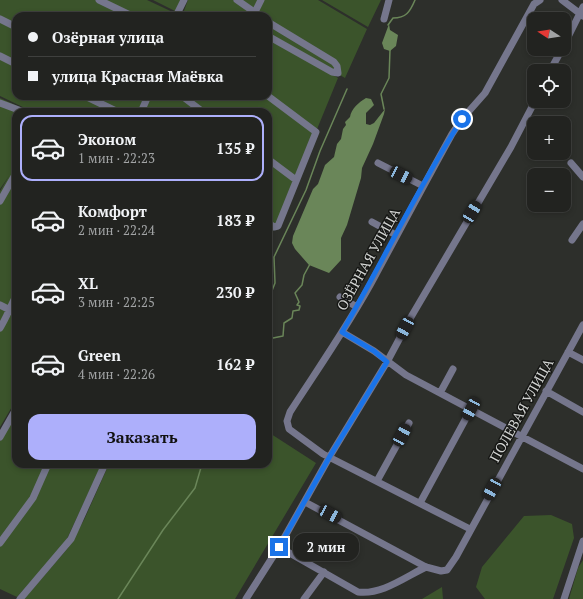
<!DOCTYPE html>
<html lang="ru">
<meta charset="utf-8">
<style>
body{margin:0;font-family:"PT Serif",serif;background:#2e2f2d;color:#f1f3f6;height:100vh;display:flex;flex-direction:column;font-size:15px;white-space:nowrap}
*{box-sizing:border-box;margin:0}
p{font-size:13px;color:#a2a4a5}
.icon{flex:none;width:22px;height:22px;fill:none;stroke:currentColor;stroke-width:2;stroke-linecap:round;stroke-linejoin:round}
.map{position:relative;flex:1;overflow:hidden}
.side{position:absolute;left:12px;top:108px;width:260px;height:360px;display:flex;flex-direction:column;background:#222320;border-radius:12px;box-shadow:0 2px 6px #0003,0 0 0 1px #3f403e}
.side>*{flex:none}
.banner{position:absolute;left:12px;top:12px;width:260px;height:88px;border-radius:12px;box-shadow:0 2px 6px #0003,0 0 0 1px #3f403e;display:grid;align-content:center;height:88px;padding:0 16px;background:#222320}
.needle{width:26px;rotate:282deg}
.buttons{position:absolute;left:527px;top:12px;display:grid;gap:8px}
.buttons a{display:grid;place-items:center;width:44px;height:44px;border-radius:8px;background:#222320;box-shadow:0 2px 6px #0003,0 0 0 1px #3f403e;font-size:20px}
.end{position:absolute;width:18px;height:18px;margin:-9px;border:5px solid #1a73e8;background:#fff;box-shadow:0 0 0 2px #fff}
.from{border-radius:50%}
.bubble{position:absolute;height:28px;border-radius:12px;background:#222320;box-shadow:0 2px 6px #0003,0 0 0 1px #3f403e;font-size:13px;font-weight:700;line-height:28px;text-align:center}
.car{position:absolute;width:12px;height:24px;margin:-12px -6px;border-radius:5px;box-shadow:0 0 3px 1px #0007;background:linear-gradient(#222 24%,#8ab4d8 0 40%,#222 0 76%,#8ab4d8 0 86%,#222 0)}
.banner b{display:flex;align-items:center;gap:14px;height:38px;font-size:15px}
.banner b+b{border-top:1px solid #3f403e}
.banner i{width:10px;height:10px;background:#f1f3f6}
ul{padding:7px 0 0;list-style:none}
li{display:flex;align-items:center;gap:12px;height:66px;margin:0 8px 6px;padding:0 8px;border:2px solid transparent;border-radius:12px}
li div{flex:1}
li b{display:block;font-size:15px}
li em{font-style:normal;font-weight:700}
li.current{border-color:#adaffb}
li>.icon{width:36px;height:36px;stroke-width:1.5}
.button{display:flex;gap:8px;margin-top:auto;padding:8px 16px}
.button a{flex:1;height:46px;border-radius:12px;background:#adaffb;color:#111;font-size:16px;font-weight:700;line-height:46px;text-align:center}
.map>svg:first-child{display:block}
.green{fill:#3b542b}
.water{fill:#6a8659}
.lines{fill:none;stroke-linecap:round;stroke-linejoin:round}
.stream{stroke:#6a8659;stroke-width:1.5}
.minor{stroke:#75768c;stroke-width:7}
.route{stroke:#1a73e8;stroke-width:5}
.labels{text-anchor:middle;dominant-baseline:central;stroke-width:3;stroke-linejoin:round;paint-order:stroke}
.street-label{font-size:14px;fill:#d2d4d2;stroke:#161715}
</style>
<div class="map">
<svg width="583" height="599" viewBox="0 0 583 599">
<rect width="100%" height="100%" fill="#2d2f2b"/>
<!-- green -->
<path class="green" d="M0 0H147L179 15 16 16V96H145L137 112H33L0 96Z
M153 0H187L181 14Z
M188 0H318L367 29 345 78 278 40 338 78 276 229H274L268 243V112H139L146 96H268V16H182Z
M322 0H381L368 27Z
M0 98 31 112H16V309L0 302V191L9 176 0 189Z
M0 304 16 311V400L0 427Z
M16 404V464H102L65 543 17 597 0 589V431Z
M268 432 316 463 235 599H24L68 548 84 520 109 464H268Z
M551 515 572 524 574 538 553 599H485L476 587 482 567 524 516Z
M583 560V599H569L578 568Z
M442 587 443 599H422Z"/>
<!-- water -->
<path class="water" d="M389 24 390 30 398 35 396 46 390 51 384 49 382 43Z
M366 98 371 99 374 105 366 113V124L370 125 374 123 385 109 384 114 373 144 362 168 361 178 347 225 341 238V260L329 273 309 265 295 249 292 243 293 236 313 189 318 184 325 165 334 157 337 144 341 139 343 129 346 125 345 122 350 117C351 109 359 102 366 98Z"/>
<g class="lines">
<!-- stream -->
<path class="stream" d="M388 25 393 18C406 18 410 12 415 0
M384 109 381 94 389 78 390 50
M268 301 275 283 274 257 306 190 320 151 347 89
M268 339 283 336 284 323 292 318 293 311 299 310 300 306 297 305 299 302 295 293 302 285 304 275 310 264
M118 599 163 530 195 488 202 464"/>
<!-- minor -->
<path class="minor" d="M99 0 132 16
M237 0 260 16
M562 0 583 16
M255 12 261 0
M176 16 184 0
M0 19 16 27
M384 19 389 0
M268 22 334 62 337 66 338 73 332 72 268 36
M564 45 583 7
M0 56 16 64
M550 71 562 49
M85 96 118 112
M182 96 203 112
M268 96 316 132 278 226 274 227 268 223
M0 103 24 112
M141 112 148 96
M268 159 296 180
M378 163 423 186
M571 163 583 177
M0 201 16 173
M372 222 396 235
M572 240 583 224
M340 297 357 307
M0 305 16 313
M0 328C7 317 10 307 16 296
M342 332 374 351 406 375 583 469
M568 352 583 360
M546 391 583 412
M440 393 453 369
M0 437 16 409
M377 481 409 423
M305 502 426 567 441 571 447 570 456 557 583 325
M420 503 471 409
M470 529 323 454 289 429 287 421 290 412C319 367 350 323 375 276 401 228 426 181 452 134L462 119 485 93 534 4 540 0
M0 543 33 498 48 464
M279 547 358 592C382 595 405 577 426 567
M20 599 71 539 105 464
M246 599 279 547 330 456 387 362 411 317 511 147 535 101
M304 599 324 572
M564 599 583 541"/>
</g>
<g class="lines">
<!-- route -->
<path class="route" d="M279 547 330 456 387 362 374 351 342 332C383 262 418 187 462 119"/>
</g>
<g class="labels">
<!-- street labels -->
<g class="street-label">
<text transform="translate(368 259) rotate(-61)">ОЗЁРНАЯ УЛИЦА</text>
<text transform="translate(521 410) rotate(-61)">ПОЛЕВАЯ УЛИЦА</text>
</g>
</g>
</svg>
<div class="buttons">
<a><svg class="needle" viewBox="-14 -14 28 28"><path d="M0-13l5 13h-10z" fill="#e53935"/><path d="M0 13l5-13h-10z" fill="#a2a4a5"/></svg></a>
<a><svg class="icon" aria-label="locate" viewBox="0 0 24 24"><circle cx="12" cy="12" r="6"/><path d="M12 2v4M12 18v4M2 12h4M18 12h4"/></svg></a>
<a>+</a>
<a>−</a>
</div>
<i class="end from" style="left:462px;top:119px"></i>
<i class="end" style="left:279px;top:547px"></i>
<div class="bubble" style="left:293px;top:533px;width:66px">2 мин</div>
<i class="car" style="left:401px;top:175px;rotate:117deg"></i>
<i class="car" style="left:472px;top:212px;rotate:31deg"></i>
<i class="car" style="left:405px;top:328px;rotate:208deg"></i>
<i class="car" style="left:471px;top:409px;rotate:208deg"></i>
<i class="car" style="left:402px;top:435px;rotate:28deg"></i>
<i class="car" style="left:492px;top:489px;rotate:209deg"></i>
<i class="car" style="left:330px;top:514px;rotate:118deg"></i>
<div class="banner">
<b><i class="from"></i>Озёрная улица</b>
<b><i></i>улица Красная Маёвка</b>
</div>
<section class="side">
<ul>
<li class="current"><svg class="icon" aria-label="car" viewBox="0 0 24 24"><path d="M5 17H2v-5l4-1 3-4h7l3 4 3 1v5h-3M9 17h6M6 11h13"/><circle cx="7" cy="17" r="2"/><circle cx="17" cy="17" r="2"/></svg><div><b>Эконом</b><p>1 мин · 22:23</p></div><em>135 ₽</em></li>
<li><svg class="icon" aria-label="car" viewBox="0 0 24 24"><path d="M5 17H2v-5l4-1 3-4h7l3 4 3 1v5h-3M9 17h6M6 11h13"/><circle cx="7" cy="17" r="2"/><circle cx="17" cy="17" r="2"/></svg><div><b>Комфорт</b><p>2 мин · 22:24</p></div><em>183 ₽</em></li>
<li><svg class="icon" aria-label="car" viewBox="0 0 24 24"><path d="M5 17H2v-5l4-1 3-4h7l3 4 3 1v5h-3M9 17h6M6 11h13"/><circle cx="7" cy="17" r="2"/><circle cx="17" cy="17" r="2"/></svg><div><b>XL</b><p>3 мин · 22:25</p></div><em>230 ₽</em></li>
<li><svg class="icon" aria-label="car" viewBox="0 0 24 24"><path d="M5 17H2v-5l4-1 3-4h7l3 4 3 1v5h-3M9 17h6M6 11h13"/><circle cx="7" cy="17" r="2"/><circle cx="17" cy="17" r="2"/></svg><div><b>Green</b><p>4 мин · 22:26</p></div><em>162 ₽</em></li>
</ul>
<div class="button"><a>Заказать</a></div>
</section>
</div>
